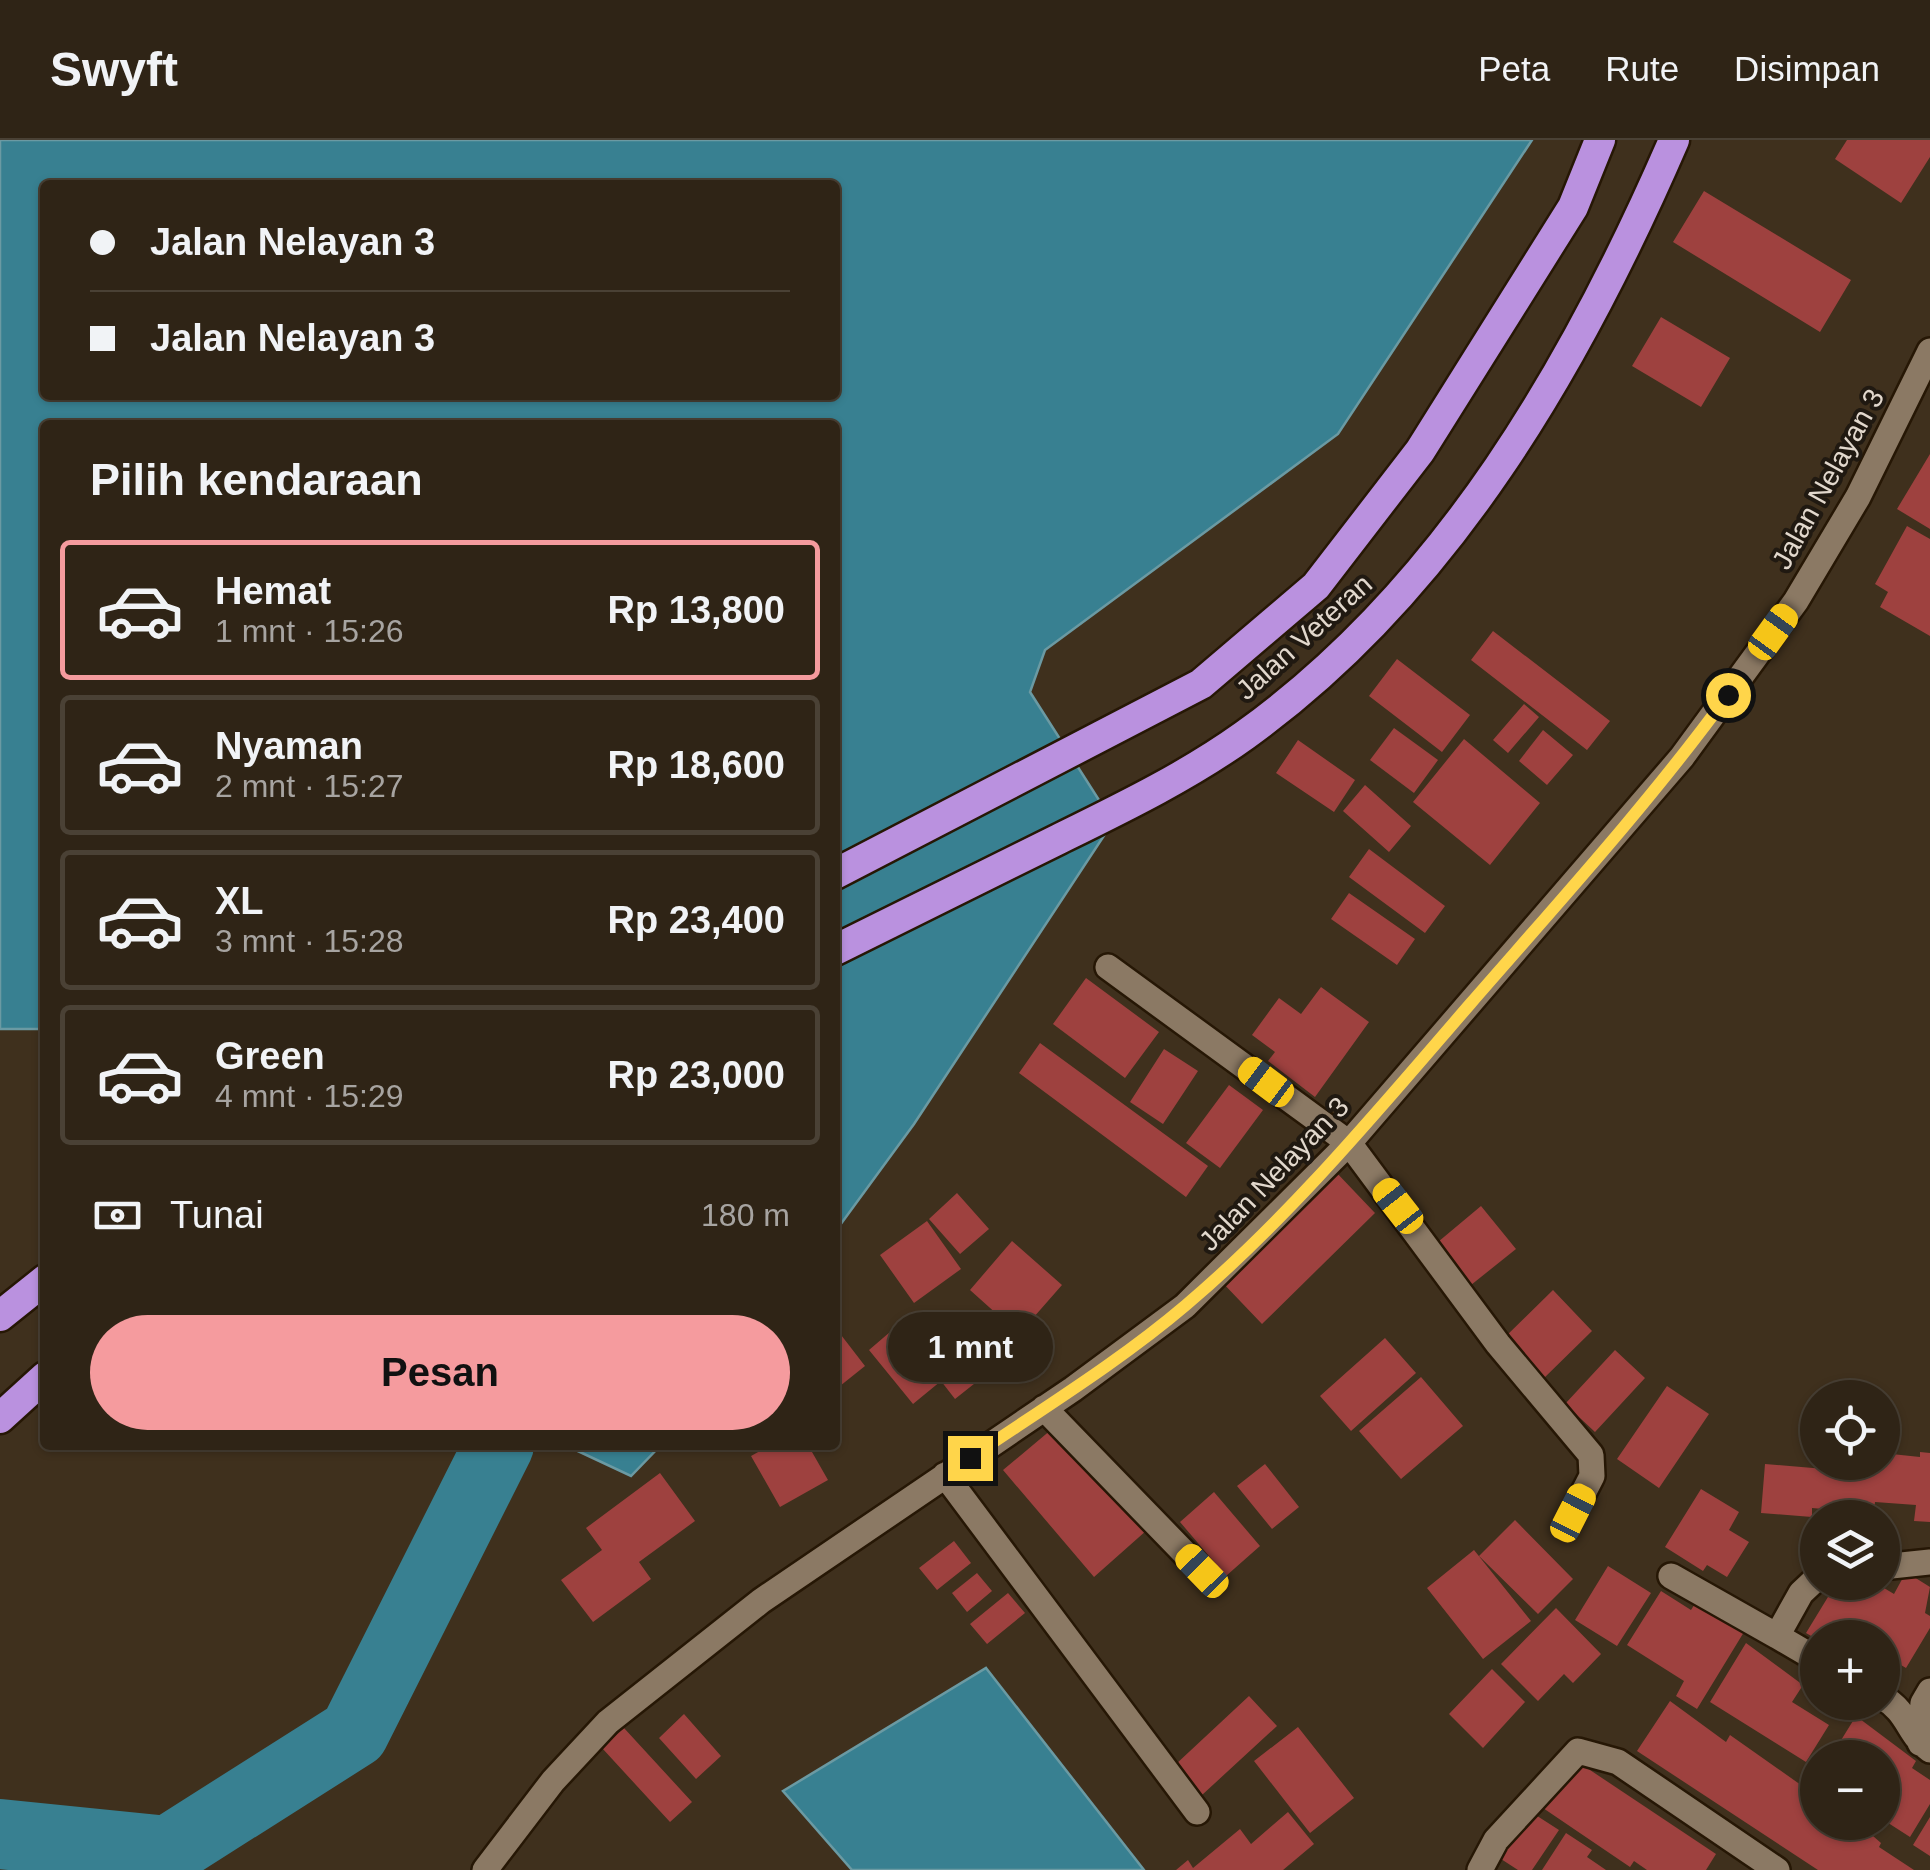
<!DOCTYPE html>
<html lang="id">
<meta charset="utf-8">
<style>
body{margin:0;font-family:Arial,sans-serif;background:#372c1f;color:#f1f3f6;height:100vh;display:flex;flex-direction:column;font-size:38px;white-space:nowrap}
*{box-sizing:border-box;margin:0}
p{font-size:32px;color:#a7a4a1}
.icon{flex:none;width:55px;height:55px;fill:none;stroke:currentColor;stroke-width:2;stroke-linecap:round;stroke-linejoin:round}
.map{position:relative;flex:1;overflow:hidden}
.sheet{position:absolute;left:40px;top:280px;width:800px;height:1030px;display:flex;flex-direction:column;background:#2f2416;border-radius:10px;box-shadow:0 2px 8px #0004,0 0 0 2px #4a4135}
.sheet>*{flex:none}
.banner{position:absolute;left:40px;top:40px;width:800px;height:220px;border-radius:10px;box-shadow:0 2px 8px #0004,0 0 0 2px #4a4135;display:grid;align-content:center;height:220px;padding:0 50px;background:#2f2416}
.tools{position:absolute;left:1800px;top:1240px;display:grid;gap:20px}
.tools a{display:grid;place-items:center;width:100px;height:100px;border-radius:50%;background:#2f2416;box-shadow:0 2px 8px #0004,0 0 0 2px #4a4135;font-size:50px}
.end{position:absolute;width:45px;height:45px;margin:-22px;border:12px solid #ffd54a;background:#111;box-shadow:0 0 0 5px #111}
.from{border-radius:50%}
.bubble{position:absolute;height:70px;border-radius:35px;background:#2f2416;box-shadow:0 2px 8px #0004,0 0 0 2px #4a4135;font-size:32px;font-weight:700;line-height:70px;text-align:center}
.car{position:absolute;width:30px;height:60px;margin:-30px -15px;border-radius:12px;box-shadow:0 0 8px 2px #0007;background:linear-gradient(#f5c518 24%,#345 0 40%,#f5c518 0 76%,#345 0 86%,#f5c518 0)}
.banner b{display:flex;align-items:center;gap:35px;height:95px;font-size:38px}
.banner b+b{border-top:2px solid #4a4135}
.banner i{width:25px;height:25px;background:#f1f3f6}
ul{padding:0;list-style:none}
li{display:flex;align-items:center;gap:30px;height:140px;margin:0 20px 15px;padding:0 30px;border:5px solid #4a4135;border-radius:10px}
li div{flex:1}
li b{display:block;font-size:38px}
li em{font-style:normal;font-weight:700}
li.on{border-color:#f59b9e}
li>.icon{width:90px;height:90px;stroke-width:1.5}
h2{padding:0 50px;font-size:45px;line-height:120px}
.pay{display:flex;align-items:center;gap:25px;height:110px;padding:0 50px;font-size:38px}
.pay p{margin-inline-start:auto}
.button{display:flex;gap:20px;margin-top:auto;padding:20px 50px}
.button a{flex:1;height:115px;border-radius:60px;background:#f59b9e;color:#111;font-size:40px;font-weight:700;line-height:115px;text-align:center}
header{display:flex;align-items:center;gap:60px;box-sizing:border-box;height:140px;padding:0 50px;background:#2f2416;border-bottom:2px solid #4a4135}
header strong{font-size:48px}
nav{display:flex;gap:55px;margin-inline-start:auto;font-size:35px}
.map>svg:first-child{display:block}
.water{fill:#388091;stroke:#6b9aa3;stroke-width:2.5;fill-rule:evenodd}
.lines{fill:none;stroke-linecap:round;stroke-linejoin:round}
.river{stroke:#388091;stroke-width:70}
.building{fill:#9e413f}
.street-casing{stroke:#261705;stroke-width:30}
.highway-casing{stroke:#261705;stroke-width:35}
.street{stroke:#8b7964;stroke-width:25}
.highway{stroke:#ba91df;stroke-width:30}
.route{stroke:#ffd54a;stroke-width:12}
.labels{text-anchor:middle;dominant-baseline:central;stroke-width:8;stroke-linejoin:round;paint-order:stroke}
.street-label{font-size:28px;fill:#e2d8cd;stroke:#201911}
</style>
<header>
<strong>Swyft</strong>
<nav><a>Peta</a><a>Rute</a><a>Disimpan</a></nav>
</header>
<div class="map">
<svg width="1930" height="1730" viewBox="0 0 1930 1730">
<rect width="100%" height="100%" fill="#3f301d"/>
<!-- water -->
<path class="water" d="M0 0H1532L1338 294 1045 510 1030 552 1113 682 914 984 835 1092V285H45V889H0ZM45 45H835V255H45Z
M565 1305H661L631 1336Z
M986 1528 1144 1730H852L783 1651Z"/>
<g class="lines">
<!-- river -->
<path class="river" d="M0 1694 168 1711 354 1593 499 1305"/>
</g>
<!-- building -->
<path class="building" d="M1847 0H1930V17L1901 63 1835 19Z
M1704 51 1851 140 1820 192 1673 102Z
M1661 177 1730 218 1701 267 1632 226Z
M1930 314V389L1897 369Z
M1907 386 1930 399V496L1880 467 1888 452 1875 444Z
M1493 491 1610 581 1587 610 1471 520Z
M1397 519 1470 575 1442 612 1369 556Z
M1524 564 1539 577 1508 613 1493 600Z
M1394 588 1438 620 1414 653 1370 620Z
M1543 590 1573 615 1547 645 1519 621Z
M1464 599 1540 663 1490 725 1413 662Z
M1298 600 1355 640 1334 672 1276 633Z
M1365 645 1411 686 1389 712 1343 671Z
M1369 709 1445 766 1425 793 1349 737Z
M1349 753 1415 799 1397 825 1331 779Z
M1086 838 1159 892 1125 938 1053 884Z
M1321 847 1369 882 1315 957 1268 921 1275 912 1252 895 1279 858 1301 874Z
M1040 903 1208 1026 1186 1057 1019 933Z
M1164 909 1198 931 1163 984 1130 962Z
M1229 945 1263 970 1220 1028 1186 1003Z
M1334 1030 1375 1073 1262 1184 1220 1140Z
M957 1053 989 1089 960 1114 929 1079Z
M1481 1066 1516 1109 1466 1149 1432 1107Z
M927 1081 961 1129 914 1163 880 1115Z
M1012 1101 1062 1145 1019 1194 970 1150Z
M1553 1150 1592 1191 1541 1241 1501 1201Z
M932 1171 984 1236 955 1259 941 1241 913 1264 869 1210 897 1186 903 1193Z
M838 1191 865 1226 835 1250V1193Z
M1385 1198 1416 1233 1351 1291 1320 1256Z
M1615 1210 1645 1238 1595 1292 1565 1264Z
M1421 1237 1463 1286 1401 1339 1359 1291Z
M1667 1246 1709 1274 1659 1348 1617 1319Z
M1058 1284 1147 1390 1094 1437 1003 1330Z
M771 1305H808L828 1340 780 1367 751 1316Z
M1920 1312 1930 1313V1382L1914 1381 1916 1365 1875 1362 1873 1378H1844L1845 1371 1812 1368V1377L1761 1373 1765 1324 1848 1331 1849 1322H1882V1313L1920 1317Z
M1265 1324 1299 1367 1272 1389 1237 1346Z
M660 1333 695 1381 639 1422 651 1439 593 1482 561 1440 602 1410 586 1388Z
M1701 1349 1739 1372 1729 1390 1749 1402 1727 1437 1707 1425 1703 1431 1665 1407Z
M1214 1352 1260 1406 1226 1436 1180 1382Z
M1515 1380 1573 1439 1538 1474 1479 1416Z
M954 1401 971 1423 937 1450 919 1428Z
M1474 1410 1531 1481 1483 1519 1427 1448Z
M1608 1426 1651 1453 1617 1506 1575 1480Z
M1906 1432 1930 1447 1925 1473 1930 1476V1488L1906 1528 1882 1514V1498L1818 1500 1806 1493 1831 1452 1841 1458 1850 1442H1874L1894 1454Z
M977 1433 992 1451 967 1472 952 1453Z
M1661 1451 1691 1470 1696 1462 1744 1492 1697 1569 1676 1556 1684 1541 1627 1505Z
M1008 1453 1025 1473 987 1504 970 1484Z
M1556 1468 1601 1514 1573 1543 1564 1534 1538 1561 1501 1524Z
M1746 1503 1803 1545 1792 1562 1829 1585 1806 1622 1710 1562Z
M1492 1529 1525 1562 1483 1608 1449 1574Z
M1249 1556 1277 1586 1202 1655 1175 1625Z
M1670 1561 1726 1602 1730 1595 1818 1657V1682H1857L1881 1703 1879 1707 1914 1730H1818L1637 1611Z
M684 1574 721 1616 696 1639 659 1598Z
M1856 1576 1916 1621 1912 1628 1930 1640V1664L1910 1697 1882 1679V1618H1830Z
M1298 1587 1354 1658 1310 1693 1254 1621Z
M624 1588 692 1662 670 1682 602 1608Z
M1575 1620 1716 1714 1706 1730H1647L1634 1721 1630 1727 1543 1668Z
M1288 1672 1314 1704 1283 1730H1176L1188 1720 1193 1728 1240 1689 1251 1704Z
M1531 1672 1559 1690 1532 1730H1518L1501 1719Z
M1930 1677V1716L1913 1705Z
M1566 1693 1592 1710 1587 1717 1606 1730H1542Z"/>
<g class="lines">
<defs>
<path id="street" d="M1108 827 1349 1003 1498 1204 1591 1315 1592 1336 1573 1373
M1044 1268 1202 1431
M945 1335 1197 1672
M1882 1427 1930 1422
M1671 1436 1777 1496
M1818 1437 1801 1453 1777 1496 1818 1520
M1882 1557C1909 1572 1908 1595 1930 1610
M1920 1603 1923 1563 1930 1551
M485 1730 553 1641 608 1582 761 1461 1073 1249 1185 1166 1349 1003 1682 617 1796 461 1858 357 1930 211
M1480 1730 1496 1700 1578 1611 1618 1622 1777 1730"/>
<path id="highway" d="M835 734 1201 544 1316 446 1420 311 1573 67 1600 0
M835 810C910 773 985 736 1059 699 1122 668 1188 636 1245 595 1447 450 1577 224 1674 0
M0 1176 45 1140
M0 1278 45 1237"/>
</defs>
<!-- street casing -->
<use href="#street" class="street-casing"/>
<!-- highway casing -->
<use href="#highway" class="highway-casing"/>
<!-- street -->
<use href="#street" class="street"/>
<!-- highway -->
<use href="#highway" class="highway"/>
</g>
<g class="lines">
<!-- route -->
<path class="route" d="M970 1318C1042 1269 1119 1222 1186 1165 1291 1076 1381 967 1471 863 1559 762 1649 663 1728 555"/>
</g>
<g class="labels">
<!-- street labels -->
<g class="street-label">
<text transform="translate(1828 339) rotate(-61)">Jalan Nelayan 3</text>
<text transform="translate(1304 497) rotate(-42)">Jalan Veteran</text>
<text transform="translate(1274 1034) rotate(-46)">Jalan Nelayan 3</text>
</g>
</g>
</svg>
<div class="tools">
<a><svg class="icon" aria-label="locate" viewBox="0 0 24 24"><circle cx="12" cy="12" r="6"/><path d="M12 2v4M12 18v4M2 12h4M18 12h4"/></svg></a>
<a><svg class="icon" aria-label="layers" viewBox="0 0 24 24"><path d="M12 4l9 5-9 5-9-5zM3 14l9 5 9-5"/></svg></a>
<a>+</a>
<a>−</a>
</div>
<i class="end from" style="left:1728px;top:555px"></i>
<i class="end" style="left:970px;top:1318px"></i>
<div class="bubble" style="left:888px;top:1172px;width:165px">1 mnt</div>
<i class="car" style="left:1773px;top:492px;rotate:36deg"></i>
<i class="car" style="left:1266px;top:942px;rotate:307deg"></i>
<i class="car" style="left:1398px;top:1066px;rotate:322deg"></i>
<i class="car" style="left:1573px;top:1373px;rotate:27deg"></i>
<i class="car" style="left:1202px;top:1431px;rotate:316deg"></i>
<div class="banner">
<b><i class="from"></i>Jalan Nelayan 3</b>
<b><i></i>Jalan Nelayan 3</b>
</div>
<section class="sheet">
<h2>Pilih kendaraan</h2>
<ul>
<li class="on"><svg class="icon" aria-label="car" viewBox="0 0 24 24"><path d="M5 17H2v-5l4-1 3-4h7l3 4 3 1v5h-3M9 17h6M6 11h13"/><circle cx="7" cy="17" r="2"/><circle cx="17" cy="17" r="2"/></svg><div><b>Hemat</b><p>1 mnt · 15:26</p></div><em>Rp 13,800</em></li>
<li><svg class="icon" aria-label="car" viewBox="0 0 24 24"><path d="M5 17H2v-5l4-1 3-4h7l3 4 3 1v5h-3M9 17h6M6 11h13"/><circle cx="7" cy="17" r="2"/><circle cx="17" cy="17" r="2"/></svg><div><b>Nyaman</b><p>2 mnt · 15:27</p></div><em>Rp 18,600</em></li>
<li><svg class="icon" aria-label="car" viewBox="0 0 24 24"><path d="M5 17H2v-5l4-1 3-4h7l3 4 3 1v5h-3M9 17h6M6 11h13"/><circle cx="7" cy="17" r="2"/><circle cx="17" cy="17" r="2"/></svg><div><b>XL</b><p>3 mnt · 15:28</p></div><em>Rp 23,400</em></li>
<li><svg class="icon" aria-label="car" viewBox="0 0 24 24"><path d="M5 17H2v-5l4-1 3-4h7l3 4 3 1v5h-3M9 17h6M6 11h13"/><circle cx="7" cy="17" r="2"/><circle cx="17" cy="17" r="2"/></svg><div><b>Green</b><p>4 mnt · 15:29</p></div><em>Rp 23,000</em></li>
</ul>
<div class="pay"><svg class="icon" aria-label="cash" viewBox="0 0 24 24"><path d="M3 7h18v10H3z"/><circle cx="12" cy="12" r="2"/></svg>Tunai<p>180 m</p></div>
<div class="button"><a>Pesan</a></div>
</section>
</div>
